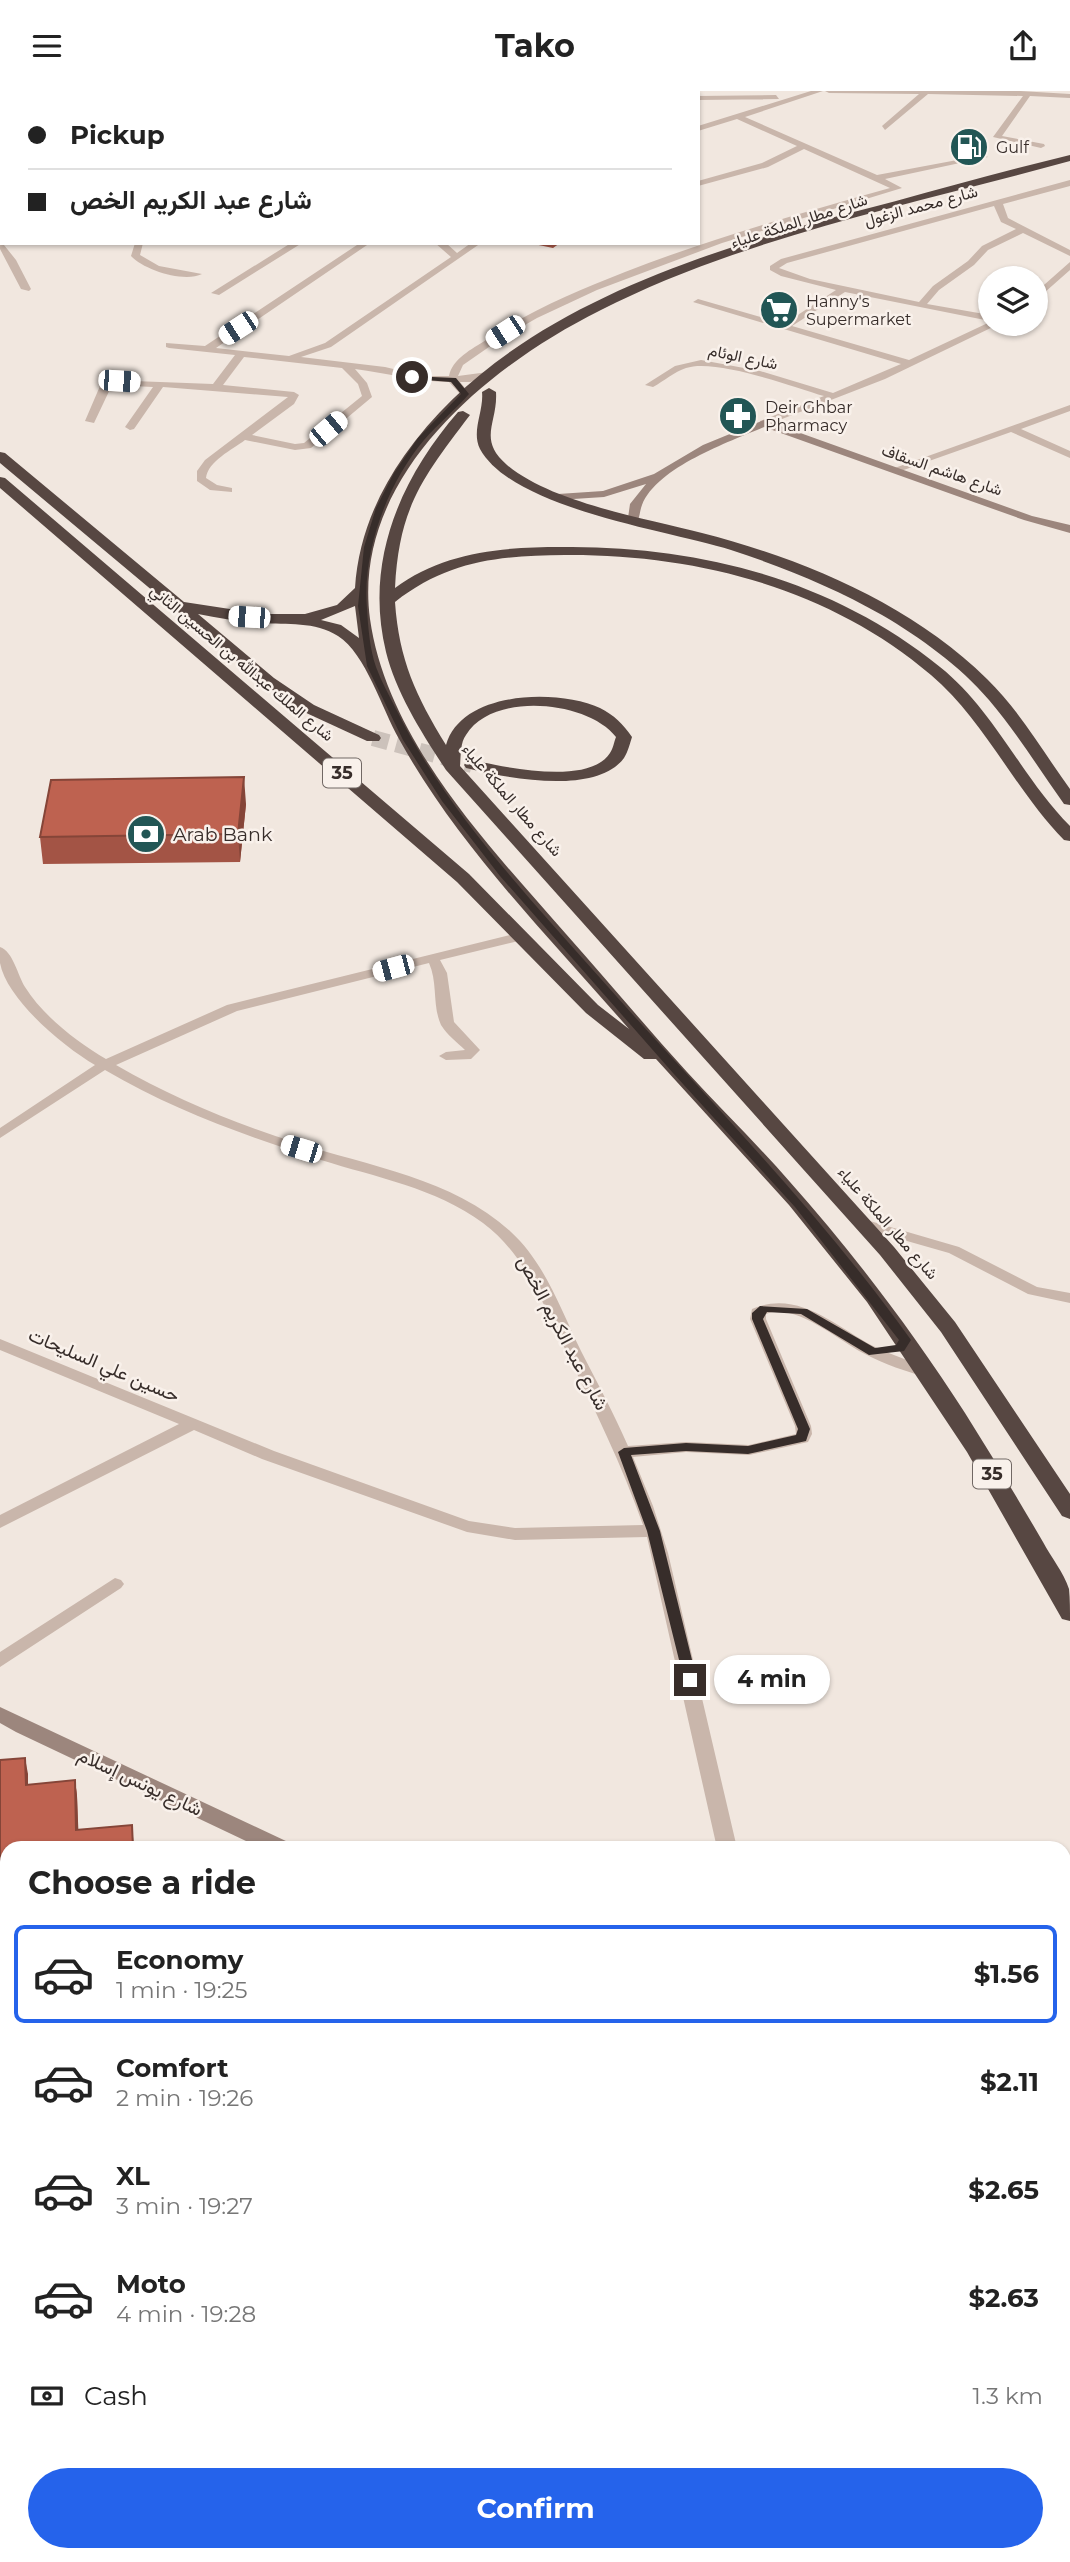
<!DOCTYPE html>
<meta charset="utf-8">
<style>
body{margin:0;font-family:Montserrat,Vazirmatn,sans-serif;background:#f6f6f6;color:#222;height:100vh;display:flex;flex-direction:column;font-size:26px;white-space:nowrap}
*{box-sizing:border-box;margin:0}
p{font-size:23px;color:#767676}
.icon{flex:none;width:38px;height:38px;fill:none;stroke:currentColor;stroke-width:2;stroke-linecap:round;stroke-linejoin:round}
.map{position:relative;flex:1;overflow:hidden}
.details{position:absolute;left:0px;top:1750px;width:1071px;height:721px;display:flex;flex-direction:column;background:#fff;border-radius:21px 21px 0 0;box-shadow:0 2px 5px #0004}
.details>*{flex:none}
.banner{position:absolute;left:0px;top:0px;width:700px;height:154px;box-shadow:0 2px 5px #0004;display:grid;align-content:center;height:154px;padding:0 28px;background:#fff}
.buttons{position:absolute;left:978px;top:175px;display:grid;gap:14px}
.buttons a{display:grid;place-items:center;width:70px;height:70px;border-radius:50%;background:#fff;box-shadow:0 2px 5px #0004;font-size:35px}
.end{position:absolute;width:32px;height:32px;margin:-16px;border:9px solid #372d2a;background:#fff;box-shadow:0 0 0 4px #fff}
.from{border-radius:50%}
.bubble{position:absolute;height:49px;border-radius:24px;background:#fff;box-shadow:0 2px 5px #0004;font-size:23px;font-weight:700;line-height:49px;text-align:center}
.car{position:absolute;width:21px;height:42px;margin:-21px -10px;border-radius:9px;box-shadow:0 0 5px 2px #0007;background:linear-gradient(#fff 24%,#345 0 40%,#fff 0 76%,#345 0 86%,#fff 0)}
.banner b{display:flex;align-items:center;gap:24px;height:66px;font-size:26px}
.banner b+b{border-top:2px solid #e0e0e0}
.banner i{width:18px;height:18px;background:#222}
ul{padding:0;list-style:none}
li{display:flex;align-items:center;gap:21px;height:98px;margin:0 14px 10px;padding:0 14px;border:4px solid transparent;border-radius:10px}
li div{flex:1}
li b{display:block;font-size:26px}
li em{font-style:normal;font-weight:700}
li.active{border-color:#2563eb}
li>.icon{width:63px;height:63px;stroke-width:1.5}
h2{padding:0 28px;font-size:32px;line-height:84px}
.pay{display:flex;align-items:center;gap:18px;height:77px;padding:0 28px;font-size:26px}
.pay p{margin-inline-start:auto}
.button{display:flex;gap:14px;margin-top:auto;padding:14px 28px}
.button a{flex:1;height:80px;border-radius:42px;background:#2563eb;color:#fff;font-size:28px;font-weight:700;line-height:80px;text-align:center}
header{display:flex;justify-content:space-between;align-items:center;height:91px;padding:0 28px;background:#fff;font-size:32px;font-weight:700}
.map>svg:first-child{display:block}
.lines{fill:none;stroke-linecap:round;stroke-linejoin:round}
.highway-tunnel{stroke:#ccc2bb;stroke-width:16;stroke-dasharray:16 8;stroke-linecap:butt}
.street{fill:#c9b6ab;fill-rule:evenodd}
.secondary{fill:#9c867d;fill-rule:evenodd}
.highway{fill:#574742;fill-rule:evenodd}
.wall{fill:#a35445}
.shaded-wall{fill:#854538}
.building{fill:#be6250;stroke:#854538;stroke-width:2}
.route{fill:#372d2a}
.labels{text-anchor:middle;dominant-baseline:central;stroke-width:5;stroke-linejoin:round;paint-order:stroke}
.far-poi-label{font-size:16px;fill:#372d2a;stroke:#f9f1eb;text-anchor:start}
.far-street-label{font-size:16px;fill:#372d2a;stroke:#f9f1eb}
.shield{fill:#f9f1eb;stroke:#716864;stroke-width:2}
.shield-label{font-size:18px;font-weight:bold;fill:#372d2a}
.poi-label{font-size:19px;fill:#372d2a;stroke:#f9f1eb;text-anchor:start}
.street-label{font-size:19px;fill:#372d2a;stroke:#f9f1eb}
</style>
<header><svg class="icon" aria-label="menu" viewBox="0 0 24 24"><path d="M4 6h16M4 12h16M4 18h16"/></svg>Tako<svg class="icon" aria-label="share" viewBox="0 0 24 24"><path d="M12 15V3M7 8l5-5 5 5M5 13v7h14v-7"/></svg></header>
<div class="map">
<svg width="1070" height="2471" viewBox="0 0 1070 2471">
<rect width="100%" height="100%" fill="#f1e7df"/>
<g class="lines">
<!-- highway-tunnel -->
<path class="highway-tunnel" d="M373 647 472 674"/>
<!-- street -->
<path class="street" d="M130 0H139L128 2Z
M211 0 230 2H213Z
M366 0H375L364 2Z
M431 0H439L429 2Z
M573 0H596L599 2H575Z
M811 0H823L745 26 877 84 984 64 988 66 885 88 902 97 722 152 597 199 537 227 499 249 463 274 458 285 488 281 493 284 470 291H460L470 303 468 305H462L449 291C417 291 387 282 355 278L367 292 372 306 311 357 295 359 245 349C232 359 208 370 206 387L217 394 232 397V401L210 399 197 390V380L205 369 288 306 163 296 134 338 130 339 125 336 153 296 112 294 94 332 85 330 100 295 107 289 213 293 235 264 169 257 166 256V252L205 255 360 152H370L216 257 289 265 325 252 451 166 435 152H446L457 162 471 152H481L331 256 301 266 385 276 423 285H449C452 268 472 258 486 249 529 220 577 200 625 181 712 147 801 122 890 97L804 58 768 76 698 95V90L762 72 797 55 737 28 698 40V35ZM244 266 342 277 358 293 362 305 304 352 295 353 252 344 294 313 299 304 294 301 223 294Z
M825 0H1020L1070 3V7L1030 5 1002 45 1044 53 1045 55 1041 57 993 46 1023 5 928 3 885 39 882 35 919 3 829 2Z
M776 4 779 8 698 9V5Z
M0 81H2L0 88Z
M1070 89V95L1003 113 1008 127 1070 159V165L1023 142 988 159 974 174 939 199 927 213 990 224V230L845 201 792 235 909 269 990 231 999 233 885 288 764 335 760 334V330L824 305C793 296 716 267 686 277 674 281 664 290 653 296L645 294 675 275 701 269 760 280 833 302 901 273 693 211 698 208 781 232 787 231 836 199 781 185 770 179V175L781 168ZM994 115 1001 131 1016 138 982 155 968 170 933 195 919 211 810 188 779 177 787 172Z
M0 149 16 169 31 198 29 200 21 198 0 158Z
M135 152H143L140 164 159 175 202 183C184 192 144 179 131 165Z
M291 152H302L219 204 211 202Z
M1070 171V179L1036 209V201Z
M1070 314V320L1021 338 1070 360V367L1011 341 898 381 889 379Z
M522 841 527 842V848L440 869 447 882 454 931 480 959 471 968 446 969 439 965 446 961 465 959C457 951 447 944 441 934 432 914 438 892 429 872L237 920 116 974C173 1007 234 1032 297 1052 369 1075 454 1088 511 1141 545 1172 561 1219 581 1260 597 1291 614 1323 628 1355L686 1351 749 1354 796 1343 795 1335 750 1228 752 1218C798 1198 835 1235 873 1255 893 1265 914 1271 935 1278L937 1282 929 1287C907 1281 884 1273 863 1262 838 1249 795 1211 766 1223V1228L811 1335 812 1343 808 1351 749 1364 686 1361 633 1366 653 1415 668 1462 737 1757H717L647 1446 515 1449 467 1441 262 1368 194 1339 0 1437V1424L179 1333 0 1259V1248L274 1360 469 1430 515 1437 643 1434C622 1374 594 1317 566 1260 543 1214 526 1164 483 1132 436 1097 375 1086 321 1069 246 1045 173 1019 105 979L0 1047V1037L95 974C64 956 7 909 0 872 0 867 0 861 0 856 13 860 18 885 25 896 43 925 77 951 106 968L227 914Z
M863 1128 959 1156 1037 1196 1070 1202V1212L1028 1203 949 1162 858 1136 855 1133Z
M115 1487 121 1489 124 1493 121 1497 0 1576V1561Z
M7 2226V2246L0 2247V2227Z
M751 2464H775L774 2471H750Z"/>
<!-- secondary -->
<path class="secondary" d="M764 329 1032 425 1070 434V442L1024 429 764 336C729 351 657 376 642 414 640 419 640 424 638 429L628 427 630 413 646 393 604 406 558 409 552 406 558 403 603 400 654 383 703 354Z
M0 1616 288 1751 292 1757H261L16 1641 0 1632Z
M1064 2055 1070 2056V2076L1064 2075Z"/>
<!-- highway -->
<path class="highway" d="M1070 64V70C912 114 746 145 599 220 487 276 351 387 370 528 387 649 489 755 566 843 607 889 646 936 687 981 721 1018 757 1053 790 1091 854 1163 913 1241 965 1322 992 1365 1018 1408 1043 1451 1051 1466 1064 1482 1069 1498 1070 1508 1070 1520 1070 1530L1062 1528 967 1361 867 1211 789 1114 656 968H644L586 922 457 791 0 397V386L5 387 469 783 598 914 629 938C549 846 458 755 399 648 382 618 366 563 338 545 315 530 287 534 261 532 240 531 219 527 198 523L274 587 314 614 379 644 381 647 379 650H367L302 620 264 593 0 372V361L5 362 184 511 262 523H305L337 514 355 497C358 449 376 405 404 365 511 212 724 154 896 110 954 94 1012 78 1070 64ZM355 515 359 547 341 534 321 529Z
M489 297 496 301C498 332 477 348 507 374 552 412 645 427 702 442 803 468 911 513 987 588 1020 620 1043 661 1070 698V714L1064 713C1039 678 1017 642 989 609 960 575 921 547 882 524 835 497 783 476 731 459 667 439 513 418 480 358 471 340 484 320 482 301Z
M463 320 470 324C423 386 399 416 395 497 443 461 502 456 561 456 698 454 833 489 940 576 994 619 1022 687 1070 735V750L1064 749C1014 698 985 630 931 584 829 497 696 463 565 464 499 465 449 469 395 511 399 569 416 605 446 654 462 599 558 598 600 617 614 624 623 633 632 646 630 652 628 661 624 667 596 705 505 687 466 677L464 674 466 671 472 669C504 676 589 695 610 662 613 658 614 651 616 646 588 610 493 600 466 644 460 652 461 665 460 675L894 1156 955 1231 1070 1403V1428L1062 1425 941 1241 880 1164 446 679C423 644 396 602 386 561 364 471 400 388 458 321Z"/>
</g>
<!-- wall -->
<path class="wall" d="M529 152H560L553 157Z
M246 713 240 771 43 773 40 746Z
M0 1669 28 1683V1694L75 1689 77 1705 78 1739 132 1734 134 1757H7V2060L0 2061Z"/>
<!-- shaded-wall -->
<path class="shaded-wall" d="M244 686 246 713 240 771 238 743Z
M25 1667 28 1683V1710L26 1694Z
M75 1689 77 1705 79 1755 76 1739Z"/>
<!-- building -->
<path class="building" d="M244 686 238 743 40 746 51 689Z
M25 1667 26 1694 75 1689 76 1739 132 1734 133 1757H7V2043L0 2044V1669Z"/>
<!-- route -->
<path class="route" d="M409 285 456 287 469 303C455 319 438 333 424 349 387 393 362 461 367 518 368 536 370 559 376 576 381 590 389 604 396 618 446 720 527 804 601 888 706 1007 819 1120 911 1249L904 1260 869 1264 801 1223 767 1221 763 1228 810 1338 806 1350 748 1363 686 1360 631 1364 660 1440 697 1589 690 1594 684 1589 647 1440 618 1361 624 1357 686 1352 748 1355 796 1344 798 1338 752 1228V1222L760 1215 807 1218 875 1257 896 1254 899 1249 795 1116 673 982 500 785 442 710 403 649 367 575 358 515 364 456 376 417 394 382 418 347 461 303 451 291 412 288Z"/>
<!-- icons -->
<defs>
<symbol id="fuel-disc" viewBox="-11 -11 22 22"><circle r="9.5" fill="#225655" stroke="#f9f1eb"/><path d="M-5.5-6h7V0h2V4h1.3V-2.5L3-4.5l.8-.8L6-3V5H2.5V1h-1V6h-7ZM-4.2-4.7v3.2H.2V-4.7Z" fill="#fff"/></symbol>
<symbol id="supermarket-disc" viewBox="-11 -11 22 22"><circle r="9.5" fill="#225655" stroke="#f9f1eb"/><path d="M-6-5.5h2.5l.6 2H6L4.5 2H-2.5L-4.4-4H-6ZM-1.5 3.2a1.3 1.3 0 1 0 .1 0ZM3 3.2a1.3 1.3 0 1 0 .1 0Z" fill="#fff"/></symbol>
<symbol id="pharmacy-disc" viewBox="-11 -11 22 22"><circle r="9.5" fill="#225655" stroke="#f9f1eb"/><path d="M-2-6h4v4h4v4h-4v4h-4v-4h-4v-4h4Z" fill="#fff"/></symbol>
<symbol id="bank-disc" viewBox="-11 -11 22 22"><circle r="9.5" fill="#225655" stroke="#f9f1eb"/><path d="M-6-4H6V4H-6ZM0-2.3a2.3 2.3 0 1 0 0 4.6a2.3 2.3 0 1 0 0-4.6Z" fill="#fff"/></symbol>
</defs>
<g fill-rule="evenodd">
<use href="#fuel-disc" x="947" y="34" width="44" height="44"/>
<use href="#supermarket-disc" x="757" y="197" width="44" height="44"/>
<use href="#pharmacy-disc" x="716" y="303" width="44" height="44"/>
<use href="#bank-disc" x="124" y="721" width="44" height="44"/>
</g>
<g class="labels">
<!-- far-poi labels -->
<g class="far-poi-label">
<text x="996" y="56">Gulf</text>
<text x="806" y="210">Hanny's<tspan x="806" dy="18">Supermarket</tspan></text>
<text x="765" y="316">Deir Ghbar<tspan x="765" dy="18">Pharmacy</tspan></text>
</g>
<!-- far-street labels -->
<g class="far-street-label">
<text transform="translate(921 115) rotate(-15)">شارع محمد الزغول</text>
<text transform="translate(799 130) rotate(-18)">شارع مطار الملكة علياء</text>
<text transform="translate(743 266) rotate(12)">شارع الوئام</text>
<text transform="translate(942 379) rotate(19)">شارع هاشم السقاف</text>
<text transform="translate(242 572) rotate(40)">شارع الملك عبدالله بن الحسين الثاني</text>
<text transform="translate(512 709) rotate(49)">شارع مطار الملكة علياء</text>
<text transform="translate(888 1132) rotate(49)">شارع مطار الملكة علياء</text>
</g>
<!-- shield labels -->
<g class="shield">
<rect x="323" y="667.5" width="38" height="29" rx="5"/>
<rect x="973" y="1368.5" width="38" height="29" rx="5"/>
</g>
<g class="shield-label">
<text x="342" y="682">35</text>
<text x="992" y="1383">35</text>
</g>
<!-- poi labels -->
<g class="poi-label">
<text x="173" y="743">Arab Bank</text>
</g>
<!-- street labels -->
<g class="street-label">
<text transform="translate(563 1242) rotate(62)">شارع عبد الكريم الخص</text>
<text transform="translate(104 1274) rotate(23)">حسين علي السليحات</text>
<text transform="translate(140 1691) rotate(25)">شارع يونس إسلام</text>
</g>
</g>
</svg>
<div class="buttons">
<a><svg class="icon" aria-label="layers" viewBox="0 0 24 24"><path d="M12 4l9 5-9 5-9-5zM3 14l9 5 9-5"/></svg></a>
</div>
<i class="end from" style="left:412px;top:286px"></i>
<i class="end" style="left:690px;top:1589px"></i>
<div class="bubble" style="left:714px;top:1564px;width:116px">4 min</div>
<i class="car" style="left:238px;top:237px;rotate:237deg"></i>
<i class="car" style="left:505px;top:241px;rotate:237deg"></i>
<i class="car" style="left:119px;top:290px;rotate:94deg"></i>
<i class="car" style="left:328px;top:338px;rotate:50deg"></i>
<i class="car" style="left:249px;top:526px;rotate:274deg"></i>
<i class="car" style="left:393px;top:877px;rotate:255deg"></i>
<i class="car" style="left:301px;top:1058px;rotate:287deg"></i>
<div class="banner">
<b><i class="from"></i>Pickup</b>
<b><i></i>شارع عبد الكريم الخص</b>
</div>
<section class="details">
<h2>Choose a ride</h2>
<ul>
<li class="active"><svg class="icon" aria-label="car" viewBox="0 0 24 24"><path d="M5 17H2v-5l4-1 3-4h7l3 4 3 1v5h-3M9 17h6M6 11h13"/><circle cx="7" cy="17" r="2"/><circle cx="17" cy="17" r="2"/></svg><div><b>Economy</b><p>1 min · 19:25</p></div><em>$1.56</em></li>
<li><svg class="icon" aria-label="car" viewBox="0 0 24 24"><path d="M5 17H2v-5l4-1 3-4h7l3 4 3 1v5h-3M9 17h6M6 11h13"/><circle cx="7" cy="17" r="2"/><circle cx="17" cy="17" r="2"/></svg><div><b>Comfort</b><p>2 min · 19:26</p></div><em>$2.11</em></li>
<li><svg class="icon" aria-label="car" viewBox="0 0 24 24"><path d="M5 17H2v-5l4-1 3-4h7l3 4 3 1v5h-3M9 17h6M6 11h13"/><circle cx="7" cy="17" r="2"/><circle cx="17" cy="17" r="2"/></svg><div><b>XL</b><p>3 min · 19:27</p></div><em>$2.65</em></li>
<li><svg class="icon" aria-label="car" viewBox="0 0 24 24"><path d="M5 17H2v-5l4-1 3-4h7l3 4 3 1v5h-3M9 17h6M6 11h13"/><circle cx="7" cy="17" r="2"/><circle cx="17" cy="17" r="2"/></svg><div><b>Moto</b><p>4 min · 19:28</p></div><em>$2.63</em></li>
</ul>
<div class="pay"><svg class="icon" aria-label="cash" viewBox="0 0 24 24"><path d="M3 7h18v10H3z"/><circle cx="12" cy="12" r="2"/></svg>Cash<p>1.3 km</p></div>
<div class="button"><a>Confirm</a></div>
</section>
</div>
